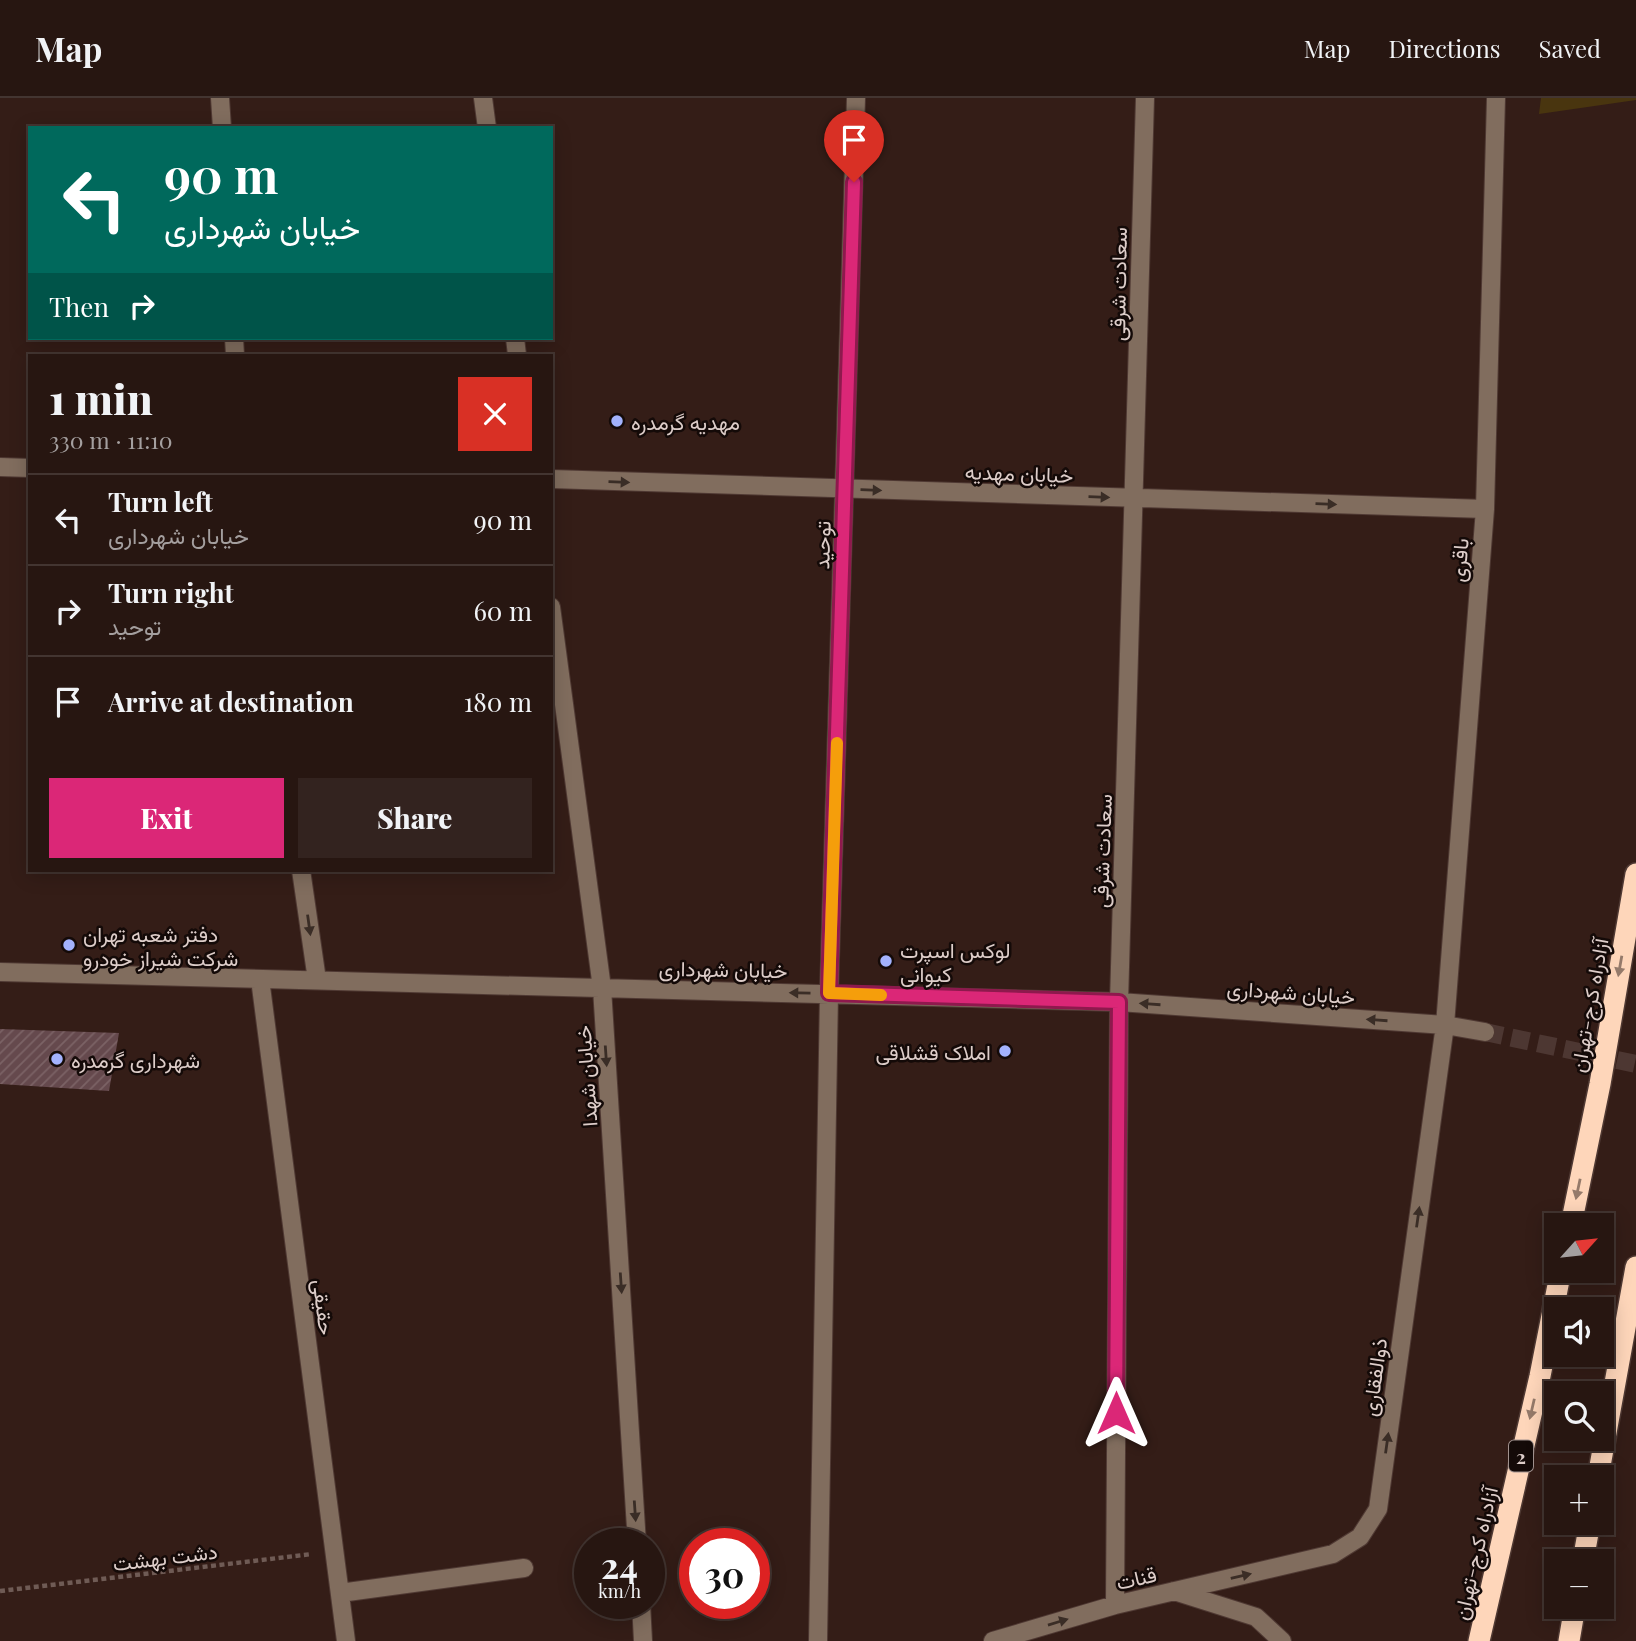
<!DOCTYPE html>
<meta charset="utf-8">
<style>
:root{--surface:#271611;--page:#33231f;--text:#f1f3f6;--muted:#a49f9f;--line:#433531;--accent:#db2777}
body{margin:0;font-family:"Playfair Display",Vazirmatn,serif;background:var(--page);color:var(--text);height:100vh;display:flex;flex-direction:column;font-size:26px;white-space:nowrap}
*{box-sizing:border-box;margin:0}
p{font-size:23px;color:var(--muted)}
.icon{flex:none;width:38px;height:38px;fill:none;stroke:currentColor;stroke-width:2;stroke-linecap:round;stroke-linejoin:round}
.map{position:relative;flex:1;overflow:hidden}
.details{position:absolute;left:28px;top:256px;width:525px;height:518px;display:flex;flex-direction:column;background:var(--surface);border-radius:0px;box-shadow:0 4px 18px #0003,0 0 0 2px var(--line)}
.details>*{flex:none}
.hud{position:absolute;left:28px;top:28px;width:525px;height:214px;border-radius:0px;box-shadow:0 4px 18px #0003,0 0 0 2px var(--line);background:#00695c;color:#fff;overflow:hidden}
.needle{width:46px;rotate:63deg}
.controls{position:absolute;left:1544px;top:1115px;display:grid;gap:14px}
.controls a{display:grid;place-items:center;width:70px;height:70px;border-radius:0px;background:var(--surface);box-shadow:0 4px 18px #0003,0 0 0 2px var(--line);font-size:35px}
.speed{position:absolute;left:574px;top:1430px;display:flex;gap:14px;font-size:35px;font-weight:700;text-align:center}
.speed>*{display:grid;place-content:center;width:91px;height:91px;border-radius:50%;background:var(--surface);box-shadow:0 4px 18px #0003,0 0 0 2px var(--line);line-height:1}
.speed small{font-size:18px;font-weight:400}
.speed .limit{border:10px solid #d22;background:#fff;color:#111}
.pin{position:absolute;display:grid;place-items:center;width:60px;height:60px;color:#fff;margin:-72px -30px;border-radius:50% 50% 50% 0;rotate:-45deg;box-shadow:0 0 7px #0007}
.pin .icon{rotate:45deg}
.me{position:absolute;width:77px;margin:-38px;rotate:0deg;stroke-linejoin:round;filter:drop-shadow(0 0 5px #0008)}
.turn{display:flex;align-items:center;gap:24px;height:147px;padding:0 21px;font-size:32px}
.turn .icon{width:91px;height:91px;stroke-width:2.5}
.turn b{display:block;font-size:49px;line-height:60px}
.then{display:flex;align-items:center;height:66px;padding:0 21px;background:#0003;gap:14px;font-size:26px}
.round{display:grid;place-items:center;flex:none;width:74px;height:74px;border-radius:0px;background:var(--page)}
.head{display:flex;align-items:center;justify-content:space-between;height:119px;padding:0 21px}
h1{font-size:42px;font-weight:800;line-height:52px}
.action{display:flex;gap:14px;margin-top:auto;padding:14px 21px}
.action a{flex:1;height:80px;border-radius:0px;background:var(--accent);color:#fff;font-size:28px;font-weight:800;line-height:80px;text-align:center}
.action a+a{background:var(--page);color:var(--text)}
ul{padding:0;list-style:none}
li{display:flex;align-items:center;gap:21px;height:91px;padding:0 21px;border-top:2px solid var(--line)}
li div{flex:1}
li b{display:block;font-size:26px}
li em{font-style:normal}
header{display:flex;align-items:center;gap:42px;box-sizing:border-box;height:98px;padding:0 35px;background:var(--surface);border-bottom:2px solid var(--line)}
header strong{font-size:33px}
nav{display:flex;gap:38px;margin-inline-start:auto;font-size:24px}
.map>svg:first-child{display:block}
.green{fill:#49350f}
.building{fill:url(#building-hatch)}
.lines{fill:none;stroke-linecap:round;stroke-linejoin:round}
.minor-tunnel{stroke:#4d3732;stroke-width:18;stroke-dasharray:18 9;stroke-linecap:butt}
.minor-casing{stroke:#4f3933;stroke-width:20}
.highway-casing{stroke:#4f3933;stroke-width:24}
.path{stroke:#6f5b55;stroke-width:4.5;stroke-dasharray:5 3.5;stroke-linecap:butt}
.minor{stroke:#816d5e;stroke-width:18}
.highway{stroke:#fed6ba;stroke-width:21}
.oneway{fill:#3a2d26}
.oneway2{fill:#957a6a}
.route-casing{stroke:#8e194d;stroke-width:18}
.route{stroke:#db2777;stroke-width:12}
.slow{stroke:#f59e0b;stroke-width:12}
.poi-dot{fill:#a3b2fd;stroke:#140a08;stroke-width:2.5}
.labels{text-anchor:middle;dominant-baseline:central;stroke-width:5;stroke-linejoin:round;paint-order:stroke}
.shield{fill:#140a08;stroke:#a1928f;stroke-width:2}
.shield-label{font-size:19px;font-weight:bold;fill:#ddcdc9}
.street-label{font-size:21px;fill:#ddcdc9;stroke:#140a08}
.poi-label{font-size:21px;fill:#ddcdc9;stroke:#140a08;text-anchor:start}
</style>
<header>
<strong>Map</strong>
<nav><a>Map</a><a>Directions</a><a>Saved</a></nav>
</header>
<div class="map">
<svg width="1636" height="1543" viewBox="0 0 1636 1543">
<defs>
<pattern id="building-hatch" width="6" height="6" patternUnits="userSpaceOnUse" patternTransform="scale(1.75)"><rect width="6" height="6" fill="#65494d"/><path d="M-1 1l2-2M0 6l6-6M5 7l2-2" fill="none" stroke="#7b6265"/></pattern>
</defs>
<rect width="100%" height="100%" fill="#341d17"/>
<!-- green -->
<path class="green" d="M 1541,0 L 1636,0 L 1636,2 L 1539,16 Z"/>
<!-- building -->
<path class="building" d="M 0,931 L 119,935 L 109,993 L 0,986 Z"/>
<g class="lines">
<!-- minor-tunnel -->
<path class="minor-tunnel" d="M 1485,934 L 1636,966"/>
<defs>
<path id="minor" d="M 220,0 L 222,30
M 483,0 L 487,30
M 234,240 L 235,257
M 515,240 L 517,257
M 0,369 L 30,370
M 551,381 L 1485,411
M 551,509 L 602,890 L 637,1446
M 301,772 L 317,882
M 0,874 L 1119,904 L 1445,927 L 1485,934
M 260,881 L 346,1543
M 1174,1493 L 1256,1519 L 1282,1543
M 340,1495 L 524,1470
M 641,1505 L 643,1543
M 1115,1507 L 1119,904 L 1145,0
M 818,1543 L 829,895 L 856,0
M 993,1543 L 1115,1507 L 1333,1456 L 1360,1439 L 1378,1411 L 1445,927 L 1485,411 L 1496,0"/>
<path id="highway" d="M 1571,1127 L 1600,986 L 1636,776
M 1598,1379 L 1636,1169
M 1583,1463 L 1590,1424
M 1479,1543 L 1540,1278 L 1561,1172
M 1569,1543 L 1575,1508"/>
</defs>
<!-- minor casing -->
<use href="#minor" class="minor-casing"/>
<!-- highway casing -->
<use href="#highway" class="highway-casing"/>
<!-- path -->
<path class="path" d="M 0,1493 L 312,1456"/>
<!-- minor -->
<use href="#minor" class="minor"/>
<!-- highway -->
<use href="#highway" class="highway"/>
</g>
<!-- one-way arrows -->
<defs><path id="oneway-solid" d="M-6-.8H1V-3.2L6.5 0L1 3.2V.8H-6Z" transform="scale(1.75)"/></defs>
<g class="oneway">
<use href="#oneway-solid" transform="translate(619 384) rotate(2)"/>
<use href="#oneway-solid" transform="translate(871 392) rotate(2)"/>
<use href="#oneway-solid" transform="translate(1099 399) rotate(2)"/>
<use href="#oneway-solid" transform="translate(1326 406) rotate(2)"/>
<use href="#oneway-solid" transform="translate(309 827) rotate(82)"/>
<use href="#oneway-solid" transform="translate(800 895) rotate(-179)"/>
<use href="#oneway-solid" transform="translate(1150 906) rotate(-176)"/>
<use href="#oneway-solid" transform="translate(1377 922) rotate(-176)"/>
<use href="#oneway-solid" transform="translate(606 958) rotate(86)"/>
<use href="#oneway-solid" transform="translate(1418 1119) rotate(-82)"/>
<use href="#oneway-solid" transform="translate(621 1185) rotate(86)"/>
<use href="#oneway-solid" transform="translate(1387 1345) rotate(-82)"/>
<use href="#oneway-solid" transform="translate(635 1413) rotate(86)"/>
<use href="#oneway-solid" transform="translate(1241 1478) rotate(-13)"/>
<use href="#oneway-solid" transform="translate(1058 1524) rotate(-17)"/>
</g>
<g class="oneway2">
<use href="#oneway-solid" transform="translate(1620 868) rotate(100)"/>
<use href="#oneway-solid" transform="translate(1578 1091) rotate(102)"/>
<use href="#oneway-solid" transform="translate(1532 1311) rotate(103)"/>
</g>
<g class="lines">
<defs>
<path id="route" d="M 854,84 L 829,895 L 1119,904 L 1116,1315"/>
</defs>
<!-- route casing -->
<use href="#route" class="route-casing"/>
<!-- route -->
<use href="#route" class="route"/>
<!-- slow -->
<path class="slow" d="M 837,645 L 829,895 L 881,897"/>
</g>
<!-- markers -->
<g class="poi-dot">
<circle cx="617" cy="323" r="7"/>
<circle cx="69" cy="847" r="7"/>
<circle cx="886" cy="863" r="7"/>
<circle cx="1005" cy="953" r="7"/>
<circle cx="57" cy="961" r="7"/>
</g>
<g class="labels">
<!-- shield labels -->
<rect class="shield" x="1509" y="1342.5" width="24" height="31" rx="5"/>
<g class="shield-label">
<text x="1521" y="1358">2</text>
</g>
<!-- street labels -->
<g class="street-label">
<text transform="translate(1117 186) rotate(-89)">سعادت شرقی</text>
<text transform="translate(1019 374) rotate(2)">خیابان مهدیه</text>
<text transform="translate(821 447) rotate(-88)">توحید</text>
<text transform="translate(1458 462) rotate(-85)">باقری</text>
<text transform="translate(1101 753) rotate(-88)">سعادت شرقی</text>
<text transform="translate(723 870) rotate(1)">خیابان شهرداری</text>
<text transform="translate(1291 893) rotate(4)">خیابان شهرداری</text>
<text transform="translate(1588 907) rotate(-80)">آزادراه کرج-تهران</text>
<text transform="translate(585 978) rotate(-94)">خیابان شهدا</text>
<text transform="translate(325 1209) rotate(83)">حقیقی</text>
<text transform="translate(1373 1279) rotate(-82)">ذوالفقاری</text>
<text transform="translate(1474 1455) rotate(-77)">آزادراه کرج-تهران</text>
<text transform="translate(165 1458) rotate(-7)">دشت بهشت</text>
<text transform="translate(1136 1479) rotate(-13)">قنات</text>
</g>
<!-- poi labels -->
<g class="poi-label">
<text x="631" y="323">مهدیه گرمدره</text>
<text x="83" y="835">دفتر شعبه تهران<tspan x="83" dy="24">شرکت شیراز خودرو</tspan></text>
<text x="900" y="851">لوکس اسپرت<tspan x="900" dy="24">کیوانی</tspan></text>
<text x="991" y="953" text-anchor="end">املاک قشلاقی</text>
<text x="71" y="961">شهرداری گرمدره</text>
</g>
</g>
</svg>
<div class="controls">
<a><svg class="needle" viewBox="-14 -14 28 28"><path d="M0-13l5 13h-10z" fill="#e53935"/><path d="M0 13l5-13h-10z" fill="#a49f9f"/></svg></a>
<a><svg class="icon" aria-label="sound" viewBox="0 0 24 24"><path d="M4 9h4l5-4v14l-5-4H4zM17 9q2 3 0 6"/></svg></a>
<a><svg class="icon" aria-label="search" viewBox="0 0 24 24"><circle cx="10" cy="10" r="6"/><path d="M15 15l6 6"/></svg></a>
<a>+</a>
<a>−</a>
</div>
<div class="speed"><div>24<small>km/h</small></div><div class="limit">30</div></div>
<div class="pin" style="left:854px;top:84px;background:#d93025"><svg class="icon" aria-label="arrive" viewBox="0 0 24 24"><path d="M6 21V4h12l-3 4 3 4H6"/></svg></div>
<svg class="me" style="left:1116px;top:1315px" viewBox="-20 -20 40 40"><path d="M0-17L14 15 0 8-14 15z" fill="#db2777" stroke="#fff" stroke-width="4"/></svg>
<div class="hud">
<div class="turn"><svg class="icon" aria-label="left" viewBox="0 0 24 24"><path d="M17 20v-9H6M10 6l-5 5 5 5"/></svg><div><b>90 m</b>خیابان شهرداری</div></div>
<div class="then">Then<svg class="icon" aria-label="right" viewBox="0 0 24 24"><path d="M7 20v-9h11M14 6l5 5-5 5"/></svg></div>
</div>
<section class="details">
<div class="head"><div><h1>1 min</h1><p>330 m · 11:10</p></div><a class="round" style="background:#d93025;color:#fff"><svg class="icon" aria-label="close" viewBox="0 0 24 24"><path d="M6 6l12 12M18 6L6 18"/></svg></a></div>
<ul>
<li><svg class="icon" aria-label="left" viewBox="0 0 24 24"><path d="M17 20v-9H6M10 6l-5 5 5 5"/></svg><div><b>Turn left</b><p>خیابان شهرداری</p></div><em>90 m</em></li>
<li><svg class="icon" aria-label="right" viewBox="0 0 24 24"><path d="M7 20v-9h11M14 6l5 5-5 5"/></svg><div><b>Turn right</b><p>توحید</p></div><em>60 m</em></li>
<li><svg class="icon" aria-label="arrive" viewBox="0 0 24 24"><path d="M6 21V4h12l-3 4 3 4H6"/></svg><div><b>Arrive at destination</b></div><em>180 m</em></li>
</ul>
<div class="action"><a>Exit</a><a>Share</a></div>
</section>
</div>
